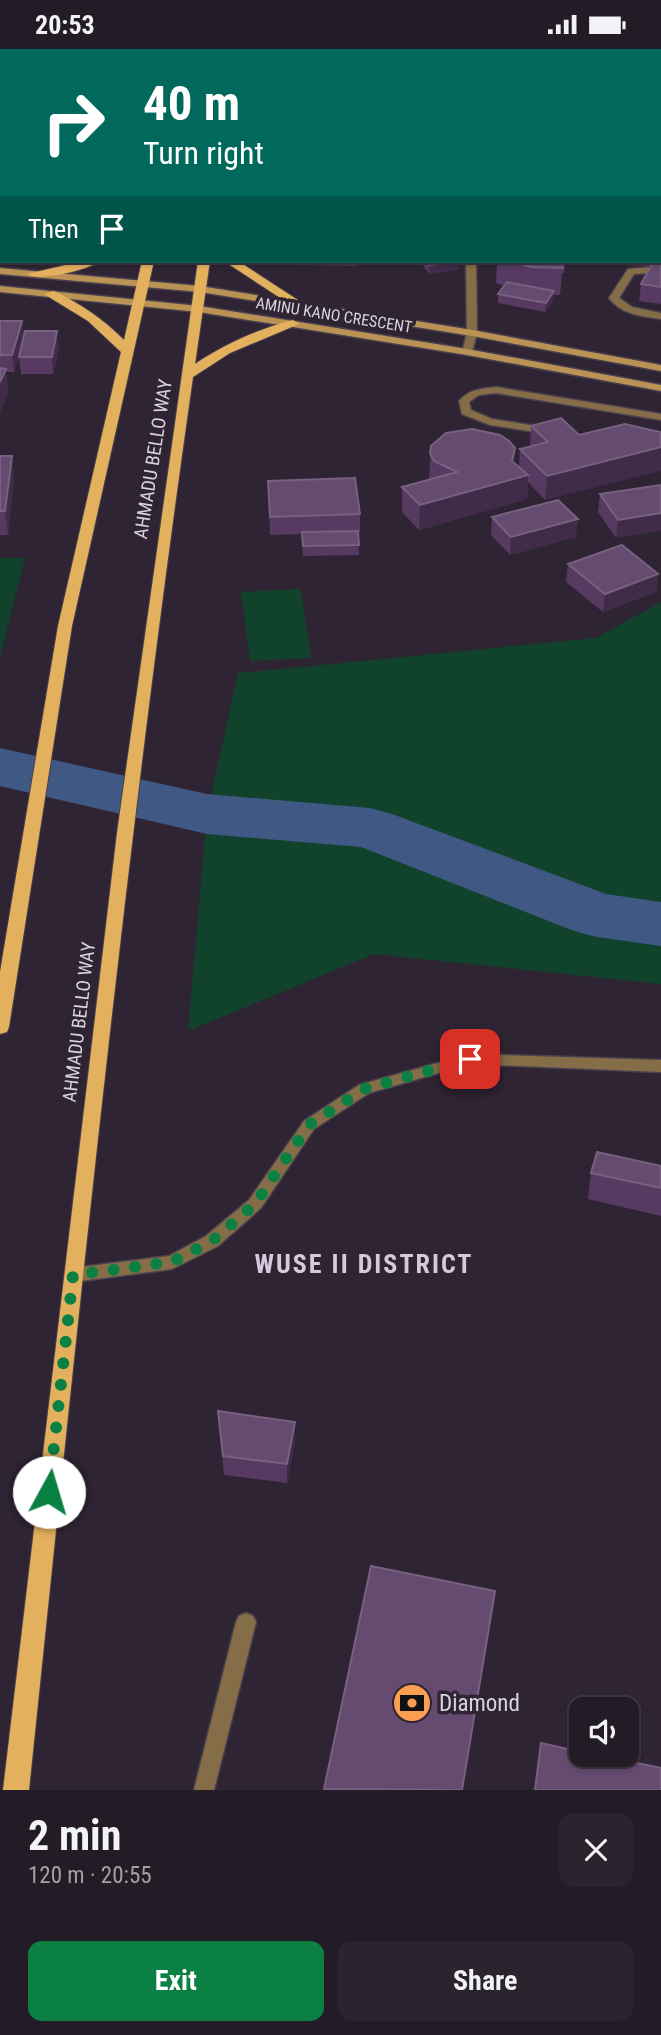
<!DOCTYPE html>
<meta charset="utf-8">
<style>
:root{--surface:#231b26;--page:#2b242e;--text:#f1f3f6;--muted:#a3a1a7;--line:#403943;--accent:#0b8043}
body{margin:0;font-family:"Roboto Condensed",sans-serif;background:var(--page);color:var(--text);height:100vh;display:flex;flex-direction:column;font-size:26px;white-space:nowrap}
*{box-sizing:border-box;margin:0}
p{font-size:23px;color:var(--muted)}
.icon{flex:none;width:38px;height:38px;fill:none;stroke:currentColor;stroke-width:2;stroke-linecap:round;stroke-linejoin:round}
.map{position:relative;height:1741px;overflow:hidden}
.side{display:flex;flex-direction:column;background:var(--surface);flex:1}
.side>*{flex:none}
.hud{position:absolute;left:0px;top:0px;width:662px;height:214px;box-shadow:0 2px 5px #0004,0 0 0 2px var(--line);background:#00695c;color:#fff;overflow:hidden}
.fabs{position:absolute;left:569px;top:1648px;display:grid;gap:14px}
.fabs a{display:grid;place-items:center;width:70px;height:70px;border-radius:14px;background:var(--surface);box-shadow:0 2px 5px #0004,0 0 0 2px var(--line);font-size:35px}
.pin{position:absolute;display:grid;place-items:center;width:60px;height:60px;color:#fff;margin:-30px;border-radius:14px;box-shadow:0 4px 10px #0006}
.me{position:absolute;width:77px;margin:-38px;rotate:6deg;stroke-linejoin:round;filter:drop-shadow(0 0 5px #0008)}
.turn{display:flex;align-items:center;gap:24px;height:147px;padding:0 28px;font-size:32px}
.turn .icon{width:91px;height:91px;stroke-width:2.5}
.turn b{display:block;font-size:49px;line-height:60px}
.then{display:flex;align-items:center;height:66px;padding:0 28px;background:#0003;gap:14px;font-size:26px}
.round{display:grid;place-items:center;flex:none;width:74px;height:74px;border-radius:14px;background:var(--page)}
.head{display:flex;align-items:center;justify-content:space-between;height:119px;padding:0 28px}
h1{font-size:42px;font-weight:700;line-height:52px}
.primary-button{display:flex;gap:14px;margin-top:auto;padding:14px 28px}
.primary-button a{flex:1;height:80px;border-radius:14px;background:var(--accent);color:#fff;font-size:28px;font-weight:700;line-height:80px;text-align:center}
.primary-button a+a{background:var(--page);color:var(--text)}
.status{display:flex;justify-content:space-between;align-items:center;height:49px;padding:0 35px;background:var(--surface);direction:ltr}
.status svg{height:19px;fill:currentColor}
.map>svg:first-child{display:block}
.green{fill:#10422c}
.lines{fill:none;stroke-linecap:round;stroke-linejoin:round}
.river{fill:#405884;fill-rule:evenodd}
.lane-casing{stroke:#4a404e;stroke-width:3}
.street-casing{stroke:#4a404e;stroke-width:3}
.secondary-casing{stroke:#4a404e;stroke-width:3}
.primary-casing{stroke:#4a404e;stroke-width:2}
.lane{fill:#856d47;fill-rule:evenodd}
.street{fill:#856d47;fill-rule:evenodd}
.secondary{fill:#ba9354;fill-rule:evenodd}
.primary{fill:#e3b05d;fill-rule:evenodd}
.wall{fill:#563a61}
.shaded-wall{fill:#402b49}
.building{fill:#644b6f;stroke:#776080;stroke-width:2}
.route{stroke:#0b8043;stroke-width:12;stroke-dasharray:0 21.6}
.labels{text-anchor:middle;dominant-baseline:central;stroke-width:7;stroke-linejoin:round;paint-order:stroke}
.far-street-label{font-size:16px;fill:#dad3dd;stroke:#2f2433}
.street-label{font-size:19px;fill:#dad3dd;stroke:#2f2433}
.near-poi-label{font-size:23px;fill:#dad3dd;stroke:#2f2433;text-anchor:start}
.district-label{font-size:26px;font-weight:bold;letter-spacing:2px;fill:#d6c9dc;stroke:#2f2433}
</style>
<div class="status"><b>20:53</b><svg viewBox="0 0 49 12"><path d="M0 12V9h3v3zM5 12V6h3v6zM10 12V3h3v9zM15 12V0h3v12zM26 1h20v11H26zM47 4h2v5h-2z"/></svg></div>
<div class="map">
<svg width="661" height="1741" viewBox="0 0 661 1741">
<rect width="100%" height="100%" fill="#2f2433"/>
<!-- green -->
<path class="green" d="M 0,509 L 25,509 L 0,608 Z
M 301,540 L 311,609 L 250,612 L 241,543 Z
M 661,553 L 661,935 L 374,905 L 188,982 L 207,765 L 238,624 L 596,589 Z"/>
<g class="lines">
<!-- river -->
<path class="river" d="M 0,699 L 207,745 L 370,759 L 392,765 L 606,845 L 661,853 L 661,897 L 597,888 L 574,882 L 361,798 L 207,785 L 0,737 Z"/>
<defs>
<path id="lane" d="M 661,217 L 661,223 L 634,225 L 619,249 L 632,258 L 661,264 L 661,270 C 642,267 622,266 609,249 L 628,220 Z
M 496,338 L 661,365 L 661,371 L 496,344 L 479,346 L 469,353 L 471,361 L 492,370 L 549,379 L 554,382 L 549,385 L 490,376 L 462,365 L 459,352 C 470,340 480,340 496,338 Z
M 470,1005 L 661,1011 L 661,1023 L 470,1015 L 369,1044 L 314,1080 L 261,1159 L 218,1197 L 172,1220 L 73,1233 L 67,1231 L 65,1226 L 67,1221 L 73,1219 L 169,1207 L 206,1187 L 249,1151 L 304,1072 L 359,1036 Z
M 246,1564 L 253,1567 L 256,1573 L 214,1741 L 194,1741 L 236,1573 L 239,1567 Z"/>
<path id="street" d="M 23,0 L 31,0 L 22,2 Z
M 453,0 L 461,0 L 461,2 L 453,2 Z
M 656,0 L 661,0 L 661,6 L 660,2 Z
M 0,65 L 2,65 L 0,71 Z
M 466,212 L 476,212 L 477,284 L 472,303 L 467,306 L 462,303 L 467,284 Z"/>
<path id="secondary" d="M 0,219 L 200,237 L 472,281 L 661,316 L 661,322 L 472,287 L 200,243 L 0,225 Z
M 0,237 L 199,257 L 467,300 L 661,336 L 661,342 L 467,306 L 199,263 L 0,243 Z"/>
<path id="primary" d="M 184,0 L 194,0 L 183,2 Z
M 232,0 L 242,0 L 242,2 L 232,2 Z
M 83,212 L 100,212 C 88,221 38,233 27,225 Z
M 142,212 L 154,212 L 72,577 L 9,978 L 7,983 L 0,985 L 0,923 L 58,577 L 121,303 L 88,272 L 44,245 L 54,242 C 81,255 103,270 124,291 Z
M 198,212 L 210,212 L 195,315 C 225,295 258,280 293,271 L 299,275 L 230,304 L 193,328 C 126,797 78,1269 29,1741 L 3,1741 L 117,784 Z
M 224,212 L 238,212 L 307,257 L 297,260 Z"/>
</defs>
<!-- lane casing -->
<use href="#lane" class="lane-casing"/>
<!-- street casing -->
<use href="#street" class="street-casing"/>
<!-- secondary casing -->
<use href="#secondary" class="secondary-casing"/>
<!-- primary casing -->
<use href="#primary" class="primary-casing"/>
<!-- lane -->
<use href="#lane" class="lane"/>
<!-- street -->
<use href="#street" class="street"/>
<!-- secondary -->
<use href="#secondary" class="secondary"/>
<!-- primary -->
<use href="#primary" class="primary"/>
</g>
<!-- wall -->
<path class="wall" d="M 518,0 L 570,0 L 570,2 L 517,2 Z
M 586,0 L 649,0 L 649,2 L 586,2 Z
M 660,29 L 661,31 L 661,139 L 660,147 Z
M 0,89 L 2,89 L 2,123 L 0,123 Z
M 0,127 L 2,127 L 2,169 L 0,169 Z
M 660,171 L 661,171 L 661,255 L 639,252 L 641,235 L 651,217 L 565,214 L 564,224 L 562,224 L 560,246 L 553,246 L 553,251 L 545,263 L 498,254 L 498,245 L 504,237 L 496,234 L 497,212 L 660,212 Z
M 296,212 L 358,212 L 358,217 L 296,216 Z
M 420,212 L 458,212 L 458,221 L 429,225 Z
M 0,272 L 22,272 L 24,287 L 59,299 L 53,325 L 21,325 L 19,308 L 21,300 L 14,323 L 6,323 L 8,343 L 0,363 Z
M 561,369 L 545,451 L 528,433 L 527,450 L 419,481 L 402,463 L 402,438 L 430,430 L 429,429 L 431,397 L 515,399 L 514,413 L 519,418 L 520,400 L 530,398 L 531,377 Z
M 0,407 L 14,431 L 8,486 L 0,486 Z
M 268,432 L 360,465 L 360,483 L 358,483 L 359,506 L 303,507 L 302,485 L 270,486 Z
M 661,436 L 616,489 L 598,463 L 600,445 Z
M 492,468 L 576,488 L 510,506 L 491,486 Z
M 568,515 L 658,525 L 656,543 L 603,563 L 566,533 Z
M 661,1117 L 661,1167 L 588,1150 L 591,1124 Z
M 218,1362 L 295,1392 L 287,1434 L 224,1426 Z"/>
<!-- shaded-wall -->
<path class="shaded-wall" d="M 459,213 L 458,221 L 429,225 L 429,216 Z
M 554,242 L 553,251 L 545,263 L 546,254 Z
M 22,272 L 24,289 L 14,323 L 12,306 Z
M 57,282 L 59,299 L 53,325 L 52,308 Z
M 6,320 L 8,343 L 0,363 L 0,333 Z
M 661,398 L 661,422 L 545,451 L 547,427 Z
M 515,399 L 513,423 L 528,426 L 527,450 L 419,481 L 420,456 L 512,412 Z
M 12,407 L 14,431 L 8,486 L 5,462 Z
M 661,464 L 661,482 L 616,489 L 618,471 Z
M 578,470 L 576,488 L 510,506 L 511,488 Z
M 658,525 L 656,543 L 603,563 L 605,545 Z
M 295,1373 L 295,1392 L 287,1434 L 287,1415 Z
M 495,1542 L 492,1566 L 463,1741 L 462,1741 Z"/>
<!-- building -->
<path class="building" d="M 48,0 L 114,0 L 114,2 L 47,2 Z
M 304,0 L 379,0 L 378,2 L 304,2 Z
M 415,0 L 443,0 L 443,2 L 415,2 Z
M 596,0 L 649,0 L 649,2 L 597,2 Z
M 660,71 L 661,71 L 661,100 L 660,100 Z
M 0,89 L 2,89 L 2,107 L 0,107 Z
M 0,127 L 2,127 L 2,153 L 0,153 Z
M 660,171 L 661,171 L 661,191 L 660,191 Z
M 660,210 L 661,210 L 661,238 L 641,235 L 654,212 L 660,212 Z
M 426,212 L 458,212 L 459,213 L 429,216 Z
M 512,212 L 562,212 L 563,219 L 531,218 Z
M 507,233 L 554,242 L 546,254 L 498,245 Z
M 0,272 L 22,272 L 12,306 L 0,306 Z
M 25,282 L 57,282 L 52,308 L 19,308 Z
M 0,319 L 6,320 L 0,333 Z
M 561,369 L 579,386 L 625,375 L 660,383 L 661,398 L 547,427 L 520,400 L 548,393 L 531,377 Z
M 472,380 L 500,386 L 509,392 L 515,399 L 512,412 L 528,426 L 420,456 L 402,438 L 457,423 L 434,412 L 430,404 L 431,397 L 446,384 Z
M 0,407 L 12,407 L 5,462 L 0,462 Z
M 355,429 L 360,465 L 270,468 L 268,432 Z
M 661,436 L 661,464 L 618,471 L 600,445 Z
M 558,451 L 578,470 L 511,488 L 492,468 Z
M 358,482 L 359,496 L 303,497 L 302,483 Z
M 622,496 L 658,525 L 605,545 L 568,515 Z
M 597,1103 L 661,1117 L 661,1139 L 591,1124 Z
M 218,1362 L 295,1373 L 287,1415 L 223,1407 Z
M 371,1517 L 495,1542 L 462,1741 L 324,1740 Z
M 541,1694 L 581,1703 L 581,1706 L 599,1706 L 661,1719 L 661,1741 L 535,1741 Z"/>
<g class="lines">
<!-- route -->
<path class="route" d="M 49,1443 L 73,1226 L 172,1213 L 212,1192 L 255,1155 L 309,1076 L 364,1040 L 470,1010"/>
</g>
<!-- icons -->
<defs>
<symbol id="bank-disc" viewBox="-11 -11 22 22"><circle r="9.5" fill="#fc9e52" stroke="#2f2433"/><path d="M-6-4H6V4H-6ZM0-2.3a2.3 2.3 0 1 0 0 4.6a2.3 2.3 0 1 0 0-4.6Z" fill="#111"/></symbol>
</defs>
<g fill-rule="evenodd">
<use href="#bank-disc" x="390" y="1632" width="44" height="44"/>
</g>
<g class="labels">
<!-- far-street labels -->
<g class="far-street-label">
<text transform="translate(334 266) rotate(9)">AMINU KANO CRESCENT</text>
</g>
<!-- street labels -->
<g class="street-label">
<text transform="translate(153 410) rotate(-81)">AHMADU BELLO WAY</text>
<text transform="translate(79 973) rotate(-83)">AHMADU BELLO WAY</text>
</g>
<!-- near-poi labels -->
<g class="near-poi-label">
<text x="439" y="1654">Diamond</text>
</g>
<!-- district labels -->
<g class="district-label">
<text x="364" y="1215">WUSE II DISTRICT</text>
</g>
</g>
</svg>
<div class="fabs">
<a><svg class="icon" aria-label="sound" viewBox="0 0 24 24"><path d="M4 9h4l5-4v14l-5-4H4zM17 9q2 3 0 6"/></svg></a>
</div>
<div class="pin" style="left:470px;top:1010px;background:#d93025"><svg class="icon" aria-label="arrive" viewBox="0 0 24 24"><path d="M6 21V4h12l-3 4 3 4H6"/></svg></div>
<svg class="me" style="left:49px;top:1443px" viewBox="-20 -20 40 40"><circle r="19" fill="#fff"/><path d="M0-13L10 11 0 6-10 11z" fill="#0b8043"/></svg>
<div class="hud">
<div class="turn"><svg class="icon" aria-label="right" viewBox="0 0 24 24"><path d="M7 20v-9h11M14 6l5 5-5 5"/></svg><div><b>40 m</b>Turn right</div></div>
<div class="then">Then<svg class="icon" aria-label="arrive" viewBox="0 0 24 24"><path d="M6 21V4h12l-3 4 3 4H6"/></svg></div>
</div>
</div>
<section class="side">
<div class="head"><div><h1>2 min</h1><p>120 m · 20:55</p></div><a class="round"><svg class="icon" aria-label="close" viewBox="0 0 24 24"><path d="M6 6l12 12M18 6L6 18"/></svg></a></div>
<div class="primary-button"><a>Exit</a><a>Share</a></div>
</section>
